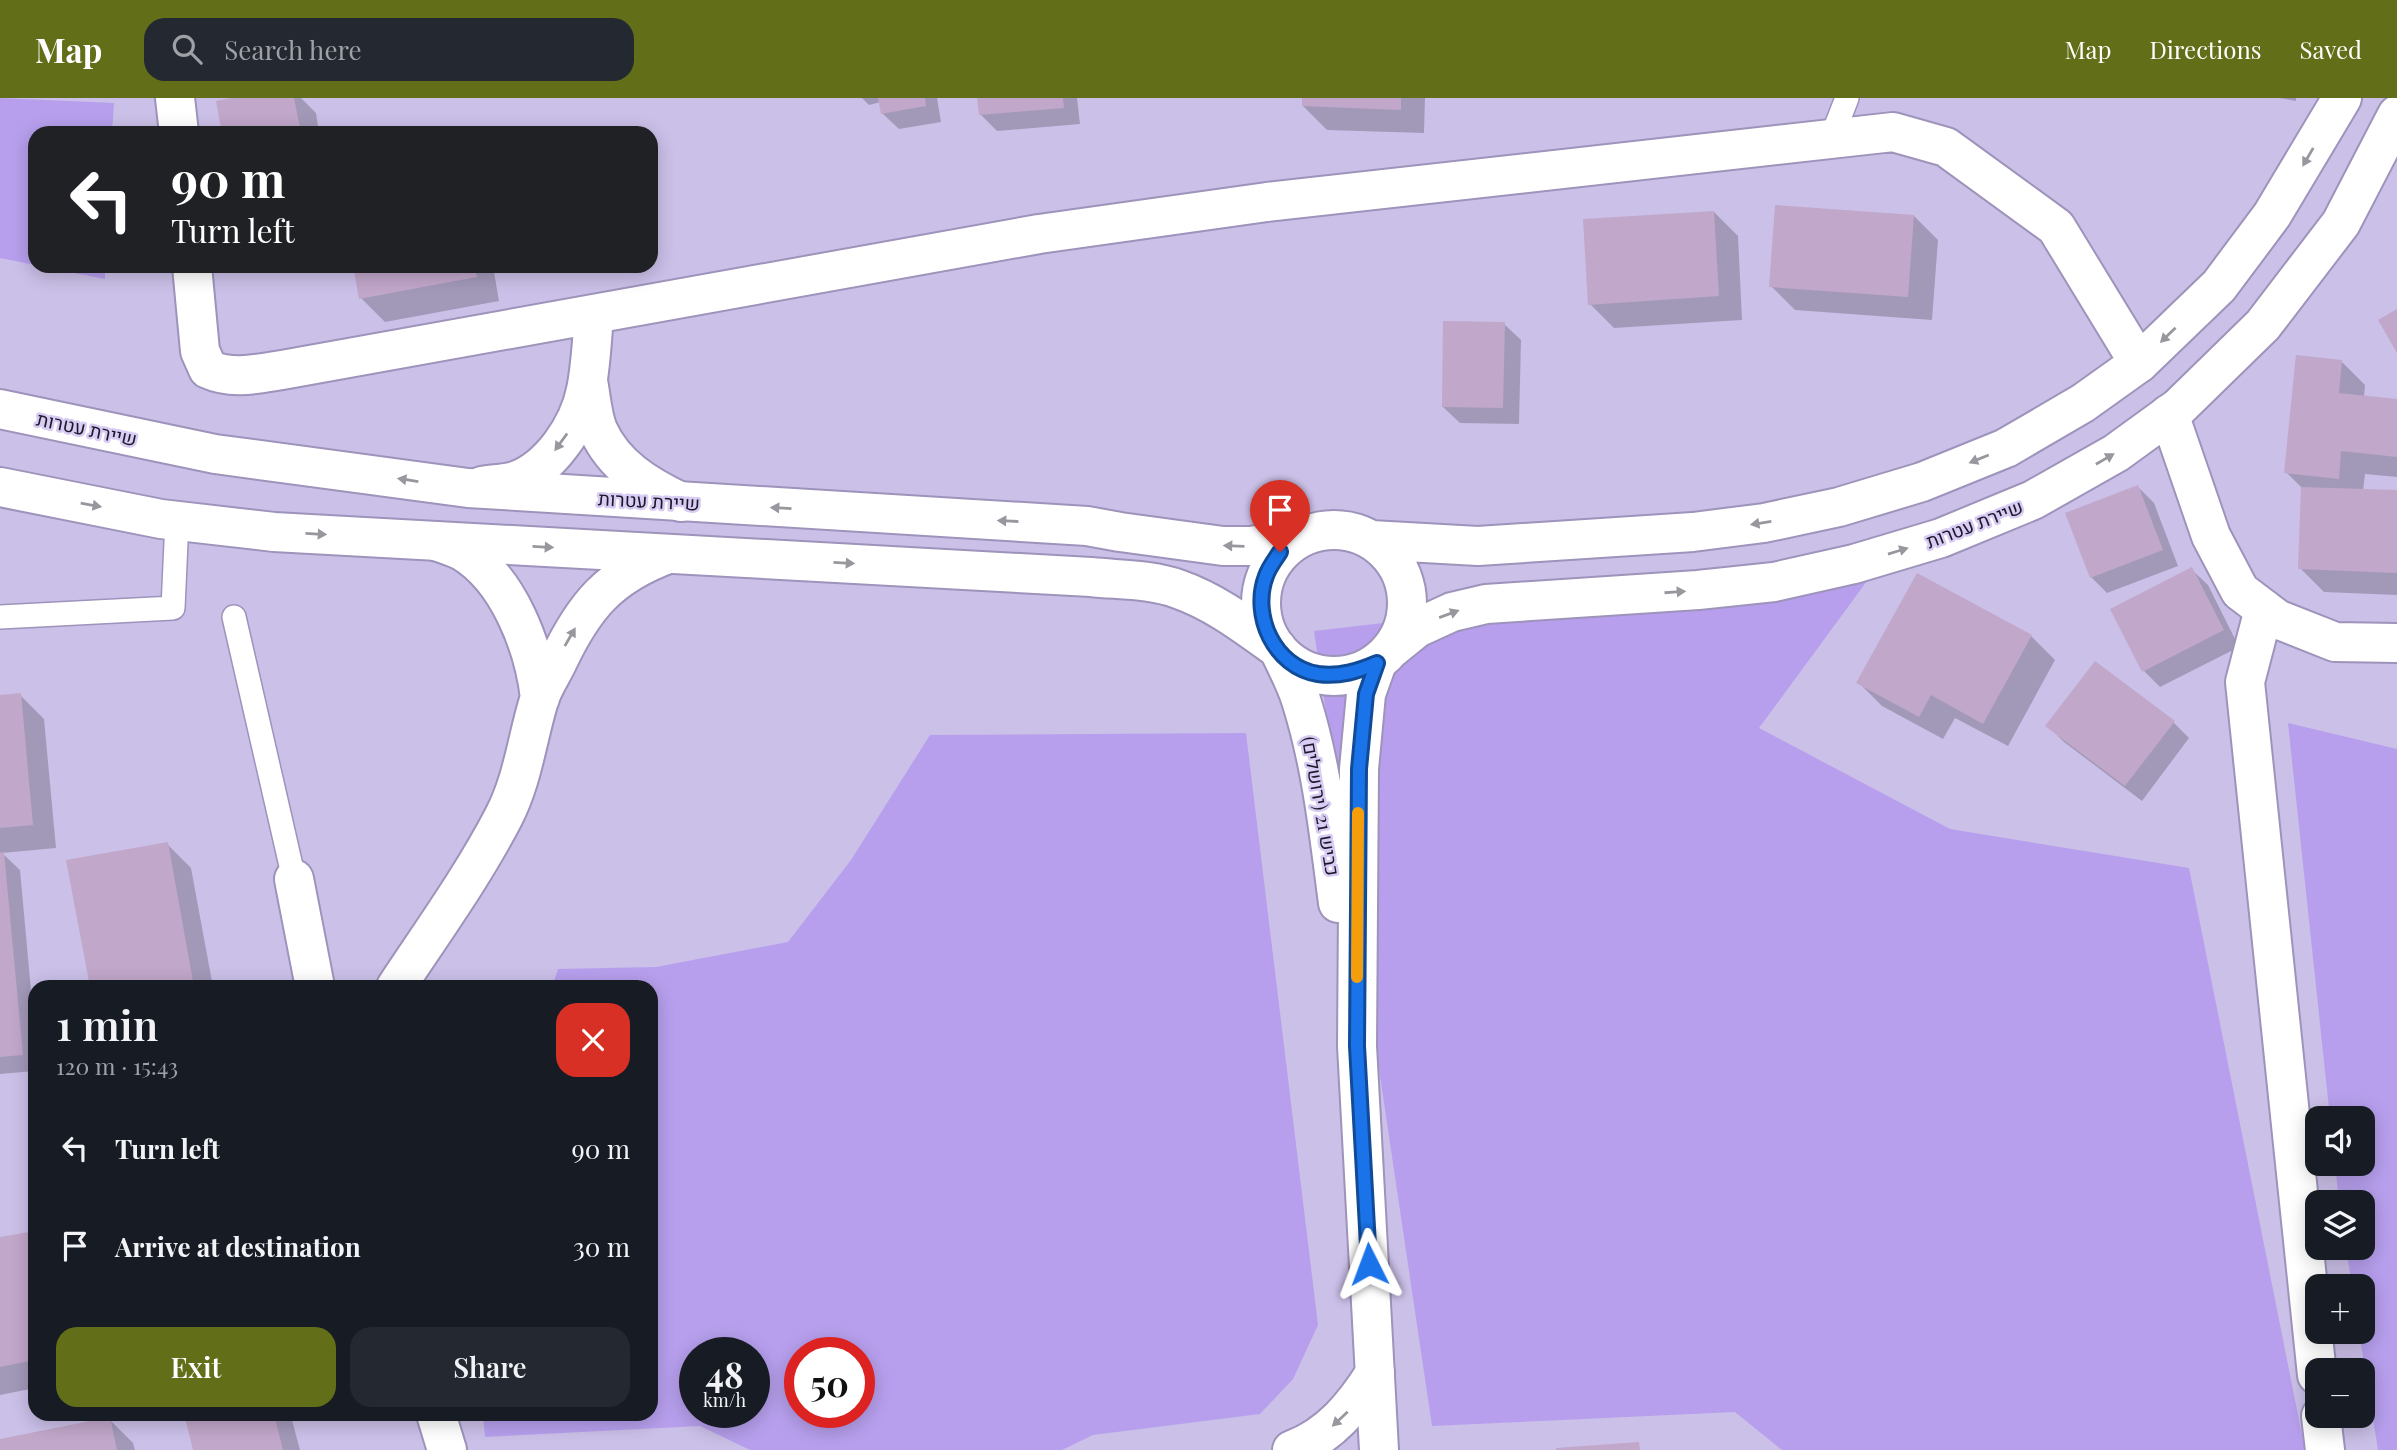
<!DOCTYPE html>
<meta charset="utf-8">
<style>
:root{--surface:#171b24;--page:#242831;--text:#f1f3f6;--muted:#9ea1a6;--accent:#626e18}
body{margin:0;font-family:"Playfair Display",Heebo,serif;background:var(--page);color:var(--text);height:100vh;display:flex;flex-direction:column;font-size:26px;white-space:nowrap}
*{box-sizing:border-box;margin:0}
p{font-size:23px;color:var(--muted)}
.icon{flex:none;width:38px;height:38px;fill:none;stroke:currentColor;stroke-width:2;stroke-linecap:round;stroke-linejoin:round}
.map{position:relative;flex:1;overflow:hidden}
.details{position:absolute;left:28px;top:882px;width:630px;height:441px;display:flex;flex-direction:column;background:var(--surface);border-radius:21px;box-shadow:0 4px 18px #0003}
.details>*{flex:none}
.top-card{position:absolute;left:28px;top:28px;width:630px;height:147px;border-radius:21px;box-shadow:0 4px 18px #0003;background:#202124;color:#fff;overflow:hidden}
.buttons{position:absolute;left:2305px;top:1008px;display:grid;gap:14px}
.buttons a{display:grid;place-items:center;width:70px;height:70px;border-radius:14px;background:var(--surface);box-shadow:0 4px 18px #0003;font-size:35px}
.speed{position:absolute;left:679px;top:1239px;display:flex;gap:14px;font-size:35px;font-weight:700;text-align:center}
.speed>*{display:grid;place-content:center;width:91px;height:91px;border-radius:50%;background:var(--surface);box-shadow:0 4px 18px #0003;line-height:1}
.speed small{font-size:18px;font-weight:400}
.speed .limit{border:10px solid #d22;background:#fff;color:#111}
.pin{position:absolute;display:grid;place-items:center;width:60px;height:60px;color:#fff;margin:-72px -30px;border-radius:50% 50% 50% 0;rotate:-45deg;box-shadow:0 0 7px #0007}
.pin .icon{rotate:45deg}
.me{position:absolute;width:77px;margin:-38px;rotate:357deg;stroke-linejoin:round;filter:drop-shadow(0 0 5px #0008)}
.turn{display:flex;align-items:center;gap:24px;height:147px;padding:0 28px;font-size:32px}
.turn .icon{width:91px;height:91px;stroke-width:2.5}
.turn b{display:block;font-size:49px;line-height:60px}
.round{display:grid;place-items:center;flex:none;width:74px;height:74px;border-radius:21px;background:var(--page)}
.overview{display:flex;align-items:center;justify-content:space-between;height:119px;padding:0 28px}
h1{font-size:42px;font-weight:600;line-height:52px}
.button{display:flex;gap:14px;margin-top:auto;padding:14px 28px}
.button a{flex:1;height:80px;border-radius:21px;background:var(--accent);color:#fff;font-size:28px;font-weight:600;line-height:80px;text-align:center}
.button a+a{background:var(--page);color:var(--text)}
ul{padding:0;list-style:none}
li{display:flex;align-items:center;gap:21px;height:98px;padding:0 28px}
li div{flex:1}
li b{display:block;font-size:26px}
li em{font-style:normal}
header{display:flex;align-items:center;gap:42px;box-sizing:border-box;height:98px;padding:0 35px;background:var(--accent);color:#fff}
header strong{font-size:33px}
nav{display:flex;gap:38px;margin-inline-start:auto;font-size:24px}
.search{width:490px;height:63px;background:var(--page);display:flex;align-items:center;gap:18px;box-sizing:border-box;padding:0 24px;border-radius:21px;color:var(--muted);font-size:26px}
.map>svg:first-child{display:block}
.green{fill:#b79fed;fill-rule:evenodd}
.shadow{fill:#0003}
.building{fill:#c1a7ca}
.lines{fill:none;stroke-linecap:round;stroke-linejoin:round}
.lane-casing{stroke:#9e93ba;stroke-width:26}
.street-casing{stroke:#9e93ba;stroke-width:42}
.secondary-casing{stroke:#9e93ba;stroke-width:42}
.lane{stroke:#fff;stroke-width:23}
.street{stroke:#fff;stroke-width:38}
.secondary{stroke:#fff;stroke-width:38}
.oneway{fill:#99979e}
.route-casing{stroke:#114b97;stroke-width:18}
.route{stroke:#1a73e8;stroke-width:12}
.slow{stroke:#f59e0b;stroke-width:12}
.labels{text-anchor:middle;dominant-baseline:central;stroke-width:5;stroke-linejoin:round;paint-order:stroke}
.street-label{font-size:19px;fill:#1c1827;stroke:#d8ccf5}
</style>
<header>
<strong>Map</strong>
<div class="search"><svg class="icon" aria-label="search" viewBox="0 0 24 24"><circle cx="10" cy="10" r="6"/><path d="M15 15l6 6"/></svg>Search here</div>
<nav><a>Map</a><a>Directions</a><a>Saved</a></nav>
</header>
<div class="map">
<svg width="2397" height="1352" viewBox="0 0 2397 1352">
<rect width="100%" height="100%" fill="#cbc0e8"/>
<!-- green -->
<path class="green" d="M 0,0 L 114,5 L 112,35 L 35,35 L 35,167 L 0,160 Z
M 39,168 L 105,168 L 105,181 Z
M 1878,468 L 1759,630 L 1950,731 L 2189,770 L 2305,1352 L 1782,1352 L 1735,1314 L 1432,1328 L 1314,533 Z
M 2288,625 L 2397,651 L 2397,1352 L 2378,1352 L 2359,1234 L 2362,1234 L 2362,1188 L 2352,1188 L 2346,1150 L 2362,1150 L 2362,1104 L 2339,1104 L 2335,1066 L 2362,1066 L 2362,1020 L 2330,1020 Z
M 1246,635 L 1318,1227 L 1293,1281 L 1260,1316 L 1093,1337 L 1062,1352 L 750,1352 L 700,1328 L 485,1339 L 483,1316 L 651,1316 L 651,889 L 552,889 L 558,871 L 656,869 L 788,844 L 851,762 L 930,637 ZM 695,1255 L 754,1255 L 754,1314 L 695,1314 ZM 800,1255 L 859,1255 L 859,1314 L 800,1314 Z"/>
<!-- shadow -->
<path class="shadow" d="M 241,0 L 301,0 L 316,15 L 319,35 L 223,35 Z
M 862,0 L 937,0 L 941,24 L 899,31 L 882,15 L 881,4 L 869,7 Z
M 979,0 L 1077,0 L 1080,26 L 997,33 L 980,16 Z
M 1304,0 L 1425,0 L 1424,35 L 1327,32 L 1303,8 Z
M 2279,0 L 2296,0 L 2296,3 Z
M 1714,114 L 1738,138 L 1742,222 L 1614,230 L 1590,206 Z
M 1914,118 L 1938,142 L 1932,222 L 1795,212 L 1771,188 Z
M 355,168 L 493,168 L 499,203 L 385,224 L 361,200 Z
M 1504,226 L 1521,242 L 1519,326 L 1460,325 L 1443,309 Z
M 2341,263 L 2365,287 L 2364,299 L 2397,302 L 2397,379 L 2365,376 L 2363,393 L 2397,394 L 2397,497 L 2324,494 L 2300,470 L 2302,390 L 2286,374 Z
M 2138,389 L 2154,405 L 2178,468 L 2107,495 L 2091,479 Z
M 2191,471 L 2208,487 L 2239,549 L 2160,589 L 2144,573 L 2112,512 Z
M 2031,538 L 2055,562 L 2008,648 L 1955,620 L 1943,641 L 1882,608 L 1859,585 Z
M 20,597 L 44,621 L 56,750 L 2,755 L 20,772 L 35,936 L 35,973 L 0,976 L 0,599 Z
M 2173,624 L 2189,640 L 2142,703 L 2064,644 L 2048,628 Z
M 167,746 L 191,770 L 213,889 L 91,889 Z
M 35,1134 L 35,1290 L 0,1297 L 0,1141 Z
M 185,1316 L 286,1316 L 292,1322 L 300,1352 L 195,1352 Z
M 109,1321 L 133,1345 L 135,1352 L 0,1352 L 0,1343 Z"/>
<!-- building -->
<path class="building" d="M 231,0 L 294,0 L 301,35 L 222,35 L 216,3 Z
M 878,0 L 925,0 L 926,8 L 881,16 Z
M 977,0 L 1063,0 L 1064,10 L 979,17 Z
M 1302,0 L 1401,0 L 1401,12 L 1302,8 Z
M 1775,107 L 1914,117 L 1908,199 L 1769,189 Z
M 1714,113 L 1719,198 L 1588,207 L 1583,121 Z
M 353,168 L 474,168 L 477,179 L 359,201 Z
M 2397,211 L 2397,255 L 2378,222 Z
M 1443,223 L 1505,224 L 1503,310 L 1442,309 Z
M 2296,257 L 2342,262 L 2339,295 L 2397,301 L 2397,359 L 2341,353 L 2339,381 L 2284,375 Z
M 2138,387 L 2163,452 L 2090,480 L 2065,415 Z
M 2301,389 L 2397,392 L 2397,475 L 2298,471 Z
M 2192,469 L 2224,532 L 2142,574 L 2110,511 Z
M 1917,475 L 2032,537 L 1983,626 L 1931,597 L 1919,619 L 1856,585 Z
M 2095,563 L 2175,623 L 2125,688 L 2045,628 Z
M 21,595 L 33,727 L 0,730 L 0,597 Z
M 168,744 L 194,889 L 90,889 L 66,762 Z
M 4,754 L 23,957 L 0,959 L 0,755 Z
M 35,1133 L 35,1262 L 0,1269 L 0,1139 Z
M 184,1316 L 274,1316 L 283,1352 L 193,1352 Z
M 110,1319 L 117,1352 L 0,1352 L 0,1341 Z
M 1639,1344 L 1640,1352 L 1556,1352 L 1556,1350 Z"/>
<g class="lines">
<defs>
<path id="lane" d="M 1831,41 L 1847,0
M 0,519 L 173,510 L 177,422
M 234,519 L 294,781"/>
<path id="street" d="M 175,0 L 179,35
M 192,168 L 200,253 L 208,271 C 232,282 257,276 282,272 L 1039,136 L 1267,104 L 1893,34 L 1946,49 L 2056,129 L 2139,265
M 588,283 C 591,298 592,317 598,332 C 614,368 647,388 681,404
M 2169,316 L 2211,438 L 2240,493 L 2277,521 L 2335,544 L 2397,545
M 482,388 C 493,386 505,386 515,383 C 550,371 579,328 586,292 C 591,268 592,241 594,216
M 436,443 C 444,446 454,449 462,453 C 509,481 534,549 540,600
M 2264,511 L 2245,584 L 2317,1277
M 294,781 L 315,889
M 396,889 C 433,833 473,778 504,718 C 523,681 527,641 539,602 C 543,588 552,576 558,563 C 584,508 609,478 668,456
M 436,1316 L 447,1352
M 2321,1318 L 2325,1352
M 1292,1352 C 1330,1338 1354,1308 1375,1275"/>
<path id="secondary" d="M 0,311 L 215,356 L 468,390 L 1087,428 L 1120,434 L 1223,448 L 1251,448 L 1302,439
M 0,389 L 161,421 L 274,434 L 1091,479 C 1119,482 1151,481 1178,491 C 1215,504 1245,527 1277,550
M1261 505a73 73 0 1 1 146 0a73 73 0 1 1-146 0Z
M 1371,442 L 1478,448 L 1693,434 L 1764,425 L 1839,409 L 1922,384 L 2006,350 L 2083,305 L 2139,265 L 2219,188 L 2272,117 L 2342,0
M 1391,551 L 1417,530 L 1452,514 L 1486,506 L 1698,492 L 1774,484 L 1854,466 L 1941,440 L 2033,402 L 2116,355 L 2178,310 L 2263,227 L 2341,125 L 2397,17
M 1281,556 C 1288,571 1296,586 1301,602 C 1322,668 1329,737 1338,805
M 1377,565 L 1366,596 L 1359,671 L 1357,948 L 1379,1352"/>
</defs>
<!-- lane casing -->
<use href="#lane" class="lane-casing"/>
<!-- street casing -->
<use href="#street" class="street-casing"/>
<!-- secondary casing -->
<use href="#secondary" class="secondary-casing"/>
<!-- lane -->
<use href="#lane" class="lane"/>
<!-- street -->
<use href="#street" class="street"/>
<!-- secondary -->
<use href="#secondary" class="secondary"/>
</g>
<!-- one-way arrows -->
<defs><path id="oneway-solid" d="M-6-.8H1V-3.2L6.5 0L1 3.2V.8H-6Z" transform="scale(1.75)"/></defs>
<g class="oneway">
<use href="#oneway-solid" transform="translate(2308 59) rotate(120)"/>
<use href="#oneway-solid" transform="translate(2168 237) rotate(136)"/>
<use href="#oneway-solid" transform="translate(561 344) rotate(126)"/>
<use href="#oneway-solid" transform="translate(1979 361) rotate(158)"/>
<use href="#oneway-solid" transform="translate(2105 361) rotate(-30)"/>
<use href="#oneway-solid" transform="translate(408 382) rotate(-171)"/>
<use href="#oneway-solid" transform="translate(91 407) rotate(10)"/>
<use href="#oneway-solid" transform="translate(781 410) rotate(-177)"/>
<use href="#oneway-solid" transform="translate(1008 423) rotate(-177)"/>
<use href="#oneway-solid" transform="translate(1761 425) rotate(171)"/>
<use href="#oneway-solid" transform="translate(316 436) rotate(3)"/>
<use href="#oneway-solid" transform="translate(1234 448) rotate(-178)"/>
<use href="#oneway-solid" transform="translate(543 449) rotate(3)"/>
<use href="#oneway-solid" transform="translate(1898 453) rotate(-17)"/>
<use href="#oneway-solid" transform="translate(844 465) rotate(3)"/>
<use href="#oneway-solid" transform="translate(1675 494) rotate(-4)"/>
<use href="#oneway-solid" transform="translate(1449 516) rotate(-20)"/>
<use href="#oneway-solid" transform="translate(570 539) rotate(-60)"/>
<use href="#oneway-solid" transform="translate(1340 1321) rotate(137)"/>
</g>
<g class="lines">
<defs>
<path id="route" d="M 1280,454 C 1275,462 1269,469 1266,478 C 1251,517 1274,569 1318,576 C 1340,579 1358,573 1377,565 L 1366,596 L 1359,671 L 1357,948 L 1369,1166"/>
</defs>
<!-- route casing -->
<use href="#route" class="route-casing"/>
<!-- route -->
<use href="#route" class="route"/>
<!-- slow -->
<path class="slow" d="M 1357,879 L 1358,715"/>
</g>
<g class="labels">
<!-- street labels -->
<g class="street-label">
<text transform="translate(87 330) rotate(12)">שיירת עטרות</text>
<text transform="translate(649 402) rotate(3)">שיירת עטרות</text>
<text transform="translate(1974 425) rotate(-21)">שיירת עטרות</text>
<text transform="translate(1322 708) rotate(80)">כביש 21 (ירושלים)</text>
</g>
</g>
</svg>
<div class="buttons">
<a><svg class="icon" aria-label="sound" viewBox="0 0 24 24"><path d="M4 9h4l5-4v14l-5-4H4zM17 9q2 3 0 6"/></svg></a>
<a><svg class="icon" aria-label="layers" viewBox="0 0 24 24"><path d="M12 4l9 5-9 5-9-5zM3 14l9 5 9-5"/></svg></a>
<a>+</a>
<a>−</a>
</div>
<div class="speed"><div>48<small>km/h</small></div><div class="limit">50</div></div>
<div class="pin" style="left:1280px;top:454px;background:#d93025"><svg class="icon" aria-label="arrive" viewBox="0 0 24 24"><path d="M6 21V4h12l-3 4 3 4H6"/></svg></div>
<svg class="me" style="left:1369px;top:1166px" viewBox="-20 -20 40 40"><path d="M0-17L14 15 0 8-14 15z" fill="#1a73e8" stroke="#fff" stroke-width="4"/></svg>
<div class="top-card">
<div class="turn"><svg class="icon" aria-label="left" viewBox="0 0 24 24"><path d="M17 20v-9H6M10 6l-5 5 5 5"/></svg><div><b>90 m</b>Turn left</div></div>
</div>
<section class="details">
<div class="overview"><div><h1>1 min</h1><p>120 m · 15:43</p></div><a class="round" style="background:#d93025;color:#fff"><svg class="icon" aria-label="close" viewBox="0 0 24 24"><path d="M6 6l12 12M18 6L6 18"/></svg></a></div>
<ul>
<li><svg class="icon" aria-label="left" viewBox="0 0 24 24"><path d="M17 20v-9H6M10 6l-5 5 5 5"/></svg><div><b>Turn left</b></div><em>90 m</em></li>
<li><svg class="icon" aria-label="arrive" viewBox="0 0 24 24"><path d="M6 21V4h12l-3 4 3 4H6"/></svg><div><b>Arrive at destination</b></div><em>30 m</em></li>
</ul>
<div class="button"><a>Exit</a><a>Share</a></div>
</section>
</div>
